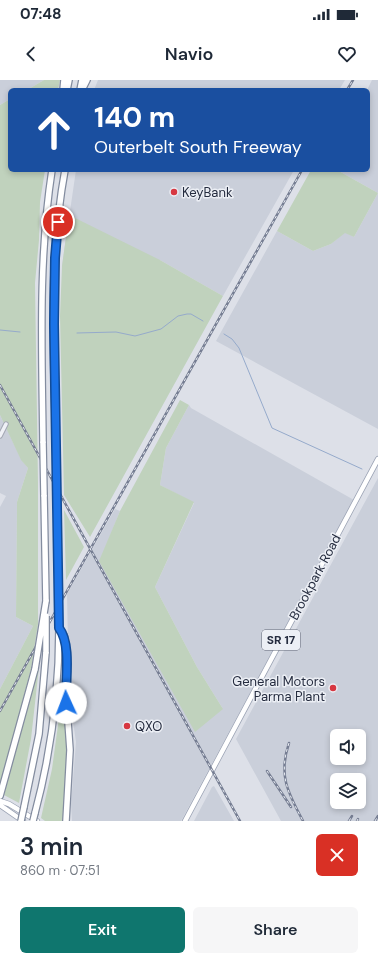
<!DOCTYPE html>
<meta charset="utf-8">
<style>
:root{--surface:#fff;--page:#f6f6f7;--text:#1f2937;--muted:#747a83;--accent:#0f766e}
body{margin:0;font-family:"DM Sans",sans-serif;background:var(--page);color:var(--text);height:100vh;display:flex;flex-direction:column;font-size:15px;white-space:nowrap}
*{box-sizing:border-box;margin:0}
p{font-size:13px;color:var(--muted)}
.icon{flex:none;width:22px;height:22px;fill:none;stroke:currentColor;stroke-width:2;stroke-linecap:round;stroke-linejoin:round}
.map{position:relative;height:741px;overflow:hidden}
.details{display:flex;flex-direction:column;background:var(--surface);flex:1}
.details>*{flex:none}
.top-card{position:absolute;left:8px;top:8px;width:362px;height:84px;border-radius:6px;box-shadow:0 2px 6px #0003;background:#1a4fa0;color:#fff;overflow:hidden}
.controls{position:absolute;left:330px;top:649px;display:grid;gap:8px}
.controls a{display:grid;place-items:center;width:36px;height:36px;border-radius:6px;background:var(--surface);box-shadow:0 2px 6px #0003;font-size:20px}
.pin{position:absolute;display:grid;place-items:center;width:34px;height:34px;color:#fff;margin:-17px;border:2px solid #fff;border-radius:50%;box-shadow:0 1px 4px #0007}
.me{position:absolute;width:44px;margin:-22px;rotate:358deg;stroke-linejoin:round;filter:drop-shadow(0 0 3px #0008)}
.turn{display:flex;align-items:center;gap:14px;height:84px;padding:0 20px;font-size:18px}
.turn .icon{width:52px;height:52px;stroke-width:2.5}
.turn b{display:block;font-size:28px;line-height:34px}
.round{display:grid;place-items:center;flex:none;width:42px;height:42px;border-radius:6px;background:var(--page)}
.overview{display:flex;align-items:center;justify-content:space-between;height:68px;padding:0 20px}
h1{font-size:24px;font-weight:600;line-height:30px}
.cta{display:flex;gap:8px;margin-top:auto;padding:8px 20px}
.cta a{flex:1;height:46px;border-radius:6px;background:var(--accent);color:#fff;font-size:16px;font-weight:600;line-height:46px;text-align:center}
.cta a+a{background:var(--page);color:var(--text)}
.status{display:flex;justify-content:space-between;align-items:center;height:28px;padding:0 20px;background:var(--surface);direction:ltr}
.status svg{height:11px;fill:currentColor}
header{display:flex;justify-content:space-between;align-items:center;height:52px;padding:0 20px;background:var(--surface);font-size:18px;font-weight:600}
.map>svg:first-child{display:block}
.built{fill:#cacfda;fill-rule:evenodd}
.green{fill:#c0d2bd}
.lines{fill:none;stroke-linecap:round;stroke-linejoin:round}
.stream{stroke:#95aacb;stroke-width:1}
.minor-casing{stroke:#a2a6b2;stroke-width:5.5}
.major-casing{stroke:#9ba3b4;stroke-width:6}
.highway-casing{stroke:#838c9f;stroke-width:8}
.minor{stroke:#eff1f6;stroke-width:3.5}
.major{stroke:#fff;stroke-width:4.5}
.highway{stroke:#fff;stroke-width:5.5}
.rail-casing{stroke:#757d92;stroke-width:2.5}
.rail{stroke:#eceff5;stroke-width:1;stroke-dasharray:3;stroke-linecap:butt}
.highway-bridge-casing{stroke:#838c9f;stroke-width:8;stroke-linecap:butt}
.highway-bridge{stroke:#fff;stroke-width:5.5}
.route-casing{stroke:#114b97;stroke-width:10}
.route{stroke:#1a73e8;stroke-width:7}
.poi-dot{fill:#d73741;stroke:#eceff5;stroke-width:1.5}
.labels{text-anchor:middle;dominant-baseline:central;stroke-width:3;stroke-linejoin:round;paint-order:stroke}
.shield{fill:#eceff5;stroke:#616676;stroke-width:1}
.shield-label{font-size:12px;font-weight:bold;fill:#252c3f}
.poi-label{font-size:13px;fill:#252c3f;stroke:#eceff5;text-anchor:start}
.street-label{font-size:13px;fill:#252c3f;stroke:#eceff5}
</style>
<div class="status"><b>07:48</b><svg viewBox="0 0 49 12"><path d="M0 12V9h3v3zM5 12V6h3v6zM10 12V3h3v9zM15 12V0h3v12zM26 1h20v11H26zM47 4h2v5h-2z"/></svg></div>
<header><svg class="icon" aria-label="back" viewBox="0 0 24 24"><path d="M15 5l-7 7 7 7"/></svg>Navio<svg class="icon" aria-label="heart" viewBox="0 0 24 24"><path d="M12 20l-8-8c-3-5 5-10 8-4 3-6 11-1 8 4z"/></svg></header>
<div class="map">
<svg width="378" height="741" viewBox="0 0 378 741">
<rect width="100%" height="100%" fill="#dde0e8"/>
<!-- built -->
<path class="built" d="M 0,0 L 44,0 L 27,10 L 10,10 L 10,19 L 0,25 Z
M 98,0 L 345,0 L 339,10 L 94,10 Z
M 372,0 L 378,0 L 378,349 L 216,261 L 277,151 L 313,171 L 331,164 L 345,152 L 354,157 L 378,113 L 337,90 L 368,90 L 368,10 L 367,10 Z
M 76,90 L 294,90 L 223,216 L 160,180 L 62,186 Z
M 189,325 L 191,328 L 354,420 L 181,741 L 72,741 L 71,724 L 76,662 L 69,614 L 67,514 L 115,429 L 120,431 L 100,481 L 223,629 L 197,587 L 155,507 L 194,423 L 160,405 L 166,368 Z
M 0,335 L 21,379 L 28,388 L 17,422 L 16,537 L 33,546 L 0,609 L 0,427 L 6,416 L 0,413 Z
M 378,398 L 378,741 L 281,741 L 236,659 ZM 337,656 L 359,656 L 359,678 L 337,678 ZM 337,700 L 359,700 L 359,722 L 337,722 Z
M 214,706 L 234,741 L 194,741 L 212,707 Z"/>
<!-- green -->
<path class="green" d="M 44,0 L 60,0 L 58,10 L 27,10 Z
M 10,19 L 10,90 L 45,90 L 40,122 L 39,160 L 35,203 L 38,403 L 38,544 L 31,589 L 0,706 L 0,609 L 33,546 L 16,537 L 17,422 L 28,388 L 21,380 L 0,335 L 0,25 Z
M 311,90 L 337,90 L 378,113 L 354,157 L 345,153 L 331,164 L 313,171 L 277,151 Z
M 69,135 L 160,180 L 223,216 L 90,457 L 64,415 L 60,236 L 62,186 Z
M 180,320 L 189,325 L 166,368 L 160,405 L 194,422 L 155,507 L 197,587 L 223,629 L 195,652 L 99,481 L 120,431 Z
M 64,430 L 84,467 L 66,500 Z
M 39,587 L 31,659 L 19,723 L 4,715 L 36,590 Z
M 62,616 L 64,616 L 68,670 L 64,741 L 45,741 L 41,738 L 52,689 Z"/>
<g class="lines">
<!-- stream -->
<path class="stream" d="M 0,250 L 20,252
M 77,253 L 116,252 L 135,256 L 161,249 L 178,236 L 187,234 L 191,234 L 203,241
M 224,254 L 232,259 L 239,268 L 272,348 L 362,389"/>
<defs>
<path id="minor" d="M 0,356 L 6,344"/>
<path id="major" d="M 0,721 L 9,724 L 37,741
M 0,725 L 23,741
M 185,741 L 378,379"/>
<path id="highway" d="M 63,10 L 64,0
M 67,10 L 69,0
M 80,10 L 82,0
M 82,10 L 87,0
M 43,363 C 42,272 38,181 52,90
M 57,387 C 54,289 47,188 65,90
M 44,415 L 46,521
M 57,438 L 58,497
M 59,548 L 64,555 L 66,566 L 66,614 L 70,670 L 66,741
M 0,716 L 35,589
M 24,727 L 39,654 L 46,572
M 35,733 C 51,673 59,611 59,548"/>
</defs>
<!-- minor casing -->
<use href="#minor" class="minor-casing"/>
<!-- major casing -->
<use href="#major" class="major-casing"/>
<!-- highway casing -->
<use href="#highway" class="highway-casing"/>
<!-- minor -->
<use href="#minor" class="minor"/>
<!-- major -->
<use href="#major" class="major"/>
<!-- highway -->
<use href="#highway" class="highway"/>
<defs>
<path id="rail" d="M 347,10 L 353,0
M 0,305 L 240,741
M 0,631 L 302,90
M 289,663 C 278,695 288,713 303,741
M 267,691 L 291,727
M 349,741 L 352,736
M 357,741 L 358,739
M 375,741 L 378,736"/>
</defs>
<!-- rail casing -->
<use href="#rail" class="rail-casing"/>
<!-- rail -->
<use href="#rail" class="rail"/>
<defs>
<path id="highway-bridge" d="M 43,363 L 44,415
M 57,387 L 57,438
M 58,497 L 59,548
M 46,572 L 46,536
M 35,589 L 46,521
M 21,741 L 24,727
M 33,741 L 35,733"/>
</defs>
<!-- highway-bridge casing -->
<use href="#highway-bridge" class="highway-bridge-casing"/>
<!-- highway-bridge -->
<use href="#highway-bridge" class="highway-bridge"/>
</g>
<g class="lines">
<defs>
<path id="route" d="M 58,142 L 55,178 L 54,244 L 59,548 C 72,565 65,602 66,623"/>
</defs>
<!-- route casing -->
<use href="#route" class="route-casing"/>
<!-- route -->
<use href="#route" class="route"/>
</g>
<!-- markers -->
<g class="poi-dot">
<circle cx="174" cy="112" r="4"/>
<circle cx="333" cy="608" r="4"/>
<circle cx="127" cy="646" r="4"/>
</g>
<g class="labels">
<!-- shield labels -->
<rect class="shield" x="262" y="550" width="38" height="20" rx="3"/>
<g class="shield-label">
<text x="281" y="560">SR 17</text>
</g>
<!-- poi labels -->
<g class="poi-label">
<text x="182" y="112">KeyBank</text>
<text x="325" y="601" text-anchor="end">General Motors<tspan x="325" dy="15">Parma Plant</tspan></text>
<text x="135" y="646">QXO</text>
</g>
<!-- street labels -->
<g class="street-label">
<text transform="translate(315 497) rotate(-62)">Brookpark Road</text>
</g>
</g>
</svg>
<div class="controls">
<a><svg class="icon" aria-label="sound" viewBox="0 0 24 24"><path d="M4 9h4l5-4v14l-5-4H4zM17 9q2 3 0 6"/></svg></a>
<a><svg class="icon" aria-label="layers" viewBox="0 0 24 24"><path d="M12 4l9 5-9 5-9-5zM3 14l9 5 9-5"/></svg></a>
</div>
<div class="pin" style="left:58px;top:142px;background:#d93025"><svg class="icon" aria-label="arrive" viewBox="0 0 24 24"><path d="M6 21V4h12l-3 4 3 4H6"/></svg></div>
<svg class="me" style="left:66px;top:623px" viewBox="-20 -20 40 40"><circle r="19" fill="#fff"/><path d="M0-13L10 11 0 6-10 11z" fill="#1a73e8"/></svg>
<div class="top-card">
<div class="turn"><svg class="icon" aria-label="ahead" viewBox="0 0 24 24"><path d="M12 20V5M6 11l6-6 6 6"/></svg><div><b>140 m</b>Outerbelt South Freeway</div></div>
</div>
</div>
<section class="details">
<div class="overview"><div><h1>3 min</h1><p>860 m · 07:51</p></div><a class="round" style="background:#d93025;color:#fff"><svg class="icon" aria-label="close" viewBox="0 0 24 24"><path d="M6 6l12 12M18 6L6 18"/></svg></a></div>
<div class="cta"><a>Exit</a><a>Share</a></div>
</section>
